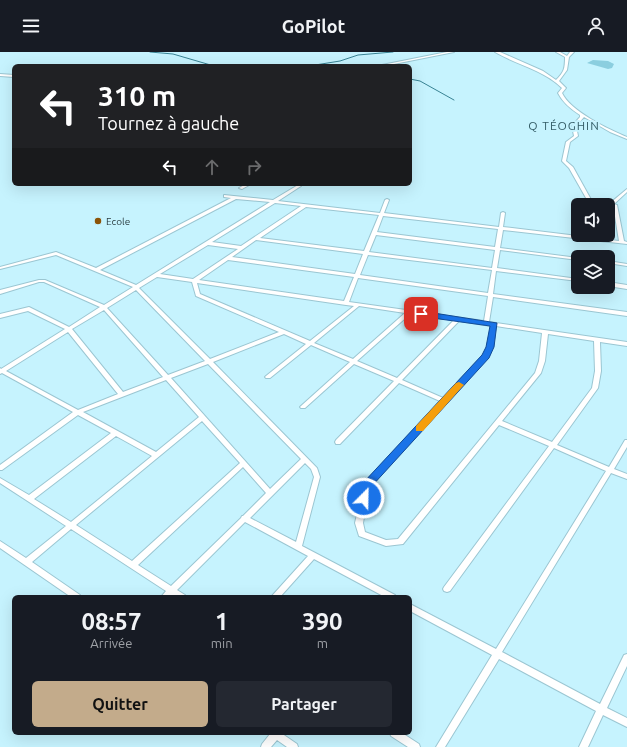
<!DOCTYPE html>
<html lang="fr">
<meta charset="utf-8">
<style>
:root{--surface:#171b24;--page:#242831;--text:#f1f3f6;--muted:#9ea1a6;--accent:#c3ab8b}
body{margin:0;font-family:Ubuntu,sans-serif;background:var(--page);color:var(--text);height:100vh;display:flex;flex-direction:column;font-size:15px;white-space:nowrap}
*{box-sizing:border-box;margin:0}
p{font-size:13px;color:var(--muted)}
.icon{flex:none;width:22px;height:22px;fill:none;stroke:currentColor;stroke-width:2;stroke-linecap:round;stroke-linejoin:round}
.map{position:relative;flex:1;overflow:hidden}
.panel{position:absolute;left:12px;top:543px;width:400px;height:140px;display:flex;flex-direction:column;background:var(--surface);border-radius:6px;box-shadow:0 4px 16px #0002}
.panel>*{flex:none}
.top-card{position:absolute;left:12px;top:12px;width:400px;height:122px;border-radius:6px;box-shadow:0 4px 16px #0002;background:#202124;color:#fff;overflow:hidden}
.buttons{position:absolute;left:571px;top:146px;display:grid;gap:8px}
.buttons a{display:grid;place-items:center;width:44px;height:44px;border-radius:6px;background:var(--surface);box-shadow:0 4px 16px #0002;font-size:20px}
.pin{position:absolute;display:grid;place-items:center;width:34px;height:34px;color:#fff;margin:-17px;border-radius:8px;box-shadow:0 2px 6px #0006}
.me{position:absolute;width:44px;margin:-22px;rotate:23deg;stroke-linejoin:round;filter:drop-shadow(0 0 3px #0008)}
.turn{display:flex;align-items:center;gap:14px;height:84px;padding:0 20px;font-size:18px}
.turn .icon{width:52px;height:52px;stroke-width:2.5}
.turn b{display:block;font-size:28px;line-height:34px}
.lanes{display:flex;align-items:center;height:38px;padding:0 20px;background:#0003;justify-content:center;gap:20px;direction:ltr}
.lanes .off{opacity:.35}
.eta{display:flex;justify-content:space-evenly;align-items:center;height:68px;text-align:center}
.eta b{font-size:24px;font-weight:600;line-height:28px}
.primary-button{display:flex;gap:8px;margin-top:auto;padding:8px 20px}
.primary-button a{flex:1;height:46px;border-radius:6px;background:var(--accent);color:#111;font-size:16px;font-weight:600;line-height:46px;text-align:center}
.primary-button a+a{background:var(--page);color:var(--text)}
header{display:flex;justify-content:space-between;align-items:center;height:52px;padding:0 20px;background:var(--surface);font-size:18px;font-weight:600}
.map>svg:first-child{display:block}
.green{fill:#8bcedf}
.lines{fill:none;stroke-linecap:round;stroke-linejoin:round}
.stream{stroke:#388394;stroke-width:1}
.minor-casing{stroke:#9bc6d2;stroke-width:2}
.minor{fill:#fff;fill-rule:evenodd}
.route{fill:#1a73e8;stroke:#114b97}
.slow{fill:#f59e0b}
.poi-dot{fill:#8b5308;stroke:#c6f3fe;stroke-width:1.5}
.labels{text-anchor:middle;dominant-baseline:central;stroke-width:4;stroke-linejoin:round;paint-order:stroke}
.far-poi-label{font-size:10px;fill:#2a3c40;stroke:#c6f3fe;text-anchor:start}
.far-quarter-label{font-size:12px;letter-spacing:1px;fill:#345c66;stroke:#c6f3fe}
</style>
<header><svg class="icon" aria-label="menu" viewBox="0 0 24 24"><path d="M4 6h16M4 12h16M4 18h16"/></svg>GoPilot<svg class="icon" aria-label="person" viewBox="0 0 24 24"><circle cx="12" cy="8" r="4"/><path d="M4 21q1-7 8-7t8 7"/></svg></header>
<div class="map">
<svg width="627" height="695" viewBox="0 0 627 695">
<rect width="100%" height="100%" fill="#c6f3fe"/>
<!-- green -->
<path class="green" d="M 593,8 L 608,9 L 614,12 L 612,16 L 608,17 L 587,11 Z"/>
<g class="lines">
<!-- stream -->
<path class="stream" d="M 150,0 L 173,2 L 214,14
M 309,14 L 340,9 L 358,3 L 393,0
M 410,27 L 420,29 L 454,48"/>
<defs>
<path id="minor" d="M 447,0 L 454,0 L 384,14 L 377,14 Z
M 495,0 L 500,0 L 543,19 L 556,28 C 564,20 565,17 565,5 L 556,0 L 560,0 L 567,4 L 570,0 L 574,0 L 569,5 L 567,18 L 559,29 L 566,36 L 562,41 C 570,59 608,77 627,85 L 627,87 L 610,80 L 584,65 L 576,74 L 578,84 L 570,90 L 566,109 L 573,115 L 594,153 L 590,153 L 569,116 L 562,109 L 566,90 L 574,84 L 572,74 L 580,65 L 580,63 C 571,57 563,51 558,41 L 562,36 C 544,18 517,13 495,0 Z
M 0,22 L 14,23 L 14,25 L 0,24 Z
M 246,132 L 251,132 L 242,137 L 239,136 Z
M 298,133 L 301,134 L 278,149 L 380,161 L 385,148 L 387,147 L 389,148 L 384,161 L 499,175 L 501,161 L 503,160 L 505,161 L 503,175 L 619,189 L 613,152 L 611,153 L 609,152 L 627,137 L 627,140 L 614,152 L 617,153 L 624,189 L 627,190 L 627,192 L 503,178 L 500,196 L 578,206 L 578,208 L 500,198 L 497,216 L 578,227 L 578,229 L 496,219 L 493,242 L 627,260 L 627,264 L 493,245 L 489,270 L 627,290 L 627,294 L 600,290 L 601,319 L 598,336 L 557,393 L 609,415 L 625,388 L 627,388 L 627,395 L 614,417 L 627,422 L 627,427 L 611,421 L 502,600 L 600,652 L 624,603 L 627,602 L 627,614 L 607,656 L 627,666 L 627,675 L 603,663 L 588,695 L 579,695 L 596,659 L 499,607 L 445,695 L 436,695 L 492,603 L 410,559 L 410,552 L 496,597 L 606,419 L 554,396 L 450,539 L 447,540 L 444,539 L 443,537 L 444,535 L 549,394 L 499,373 L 403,492 L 386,494 L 359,484 L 355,471 L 364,432 L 440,349 L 399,331 L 340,392 L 336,392 L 335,390 L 336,388 L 394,329 L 354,312 L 305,356 L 301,356 L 300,355 L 301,354 L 350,310 L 311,293 L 270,326 L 266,326 L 265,325 L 266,324 L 306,292 L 284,282 L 213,310 L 317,416 L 320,425 L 302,494 L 395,543 L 396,545 L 385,545 L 314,507 L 280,545 L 271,545 L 308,504 L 245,470 L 177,538 L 185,543 L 186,545 L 176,545 L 172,543 L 170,545 L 161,545 L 166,539 L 71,477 L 32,510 L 80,543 L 81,545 L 71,545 L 0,496 L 0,489 L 26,506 L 66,474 L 0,431 L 0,426 L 29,443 L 111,381 L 78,363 L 2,418 L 0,418 L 0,413 L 73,360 L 2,321 L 0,322 L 0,316 L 1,317 L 65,277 L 28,259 L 0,266 L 0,262 L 29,255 L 69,275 L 100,255 L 44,230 L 39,230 L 0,242 L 0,238 L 39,228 L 45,228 L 104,253 L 133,235 L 56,203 L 0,217 L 0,215 L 56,200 L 96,216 L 231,146 L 224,145 L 224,143 L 273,148 ZM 236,147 L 270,150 L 136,233 L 100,218 ZM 275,151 L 301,154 L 241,194 L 212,190 ZM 306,155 L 379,163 L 364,199 L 260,186 ZM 383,164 L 498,177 L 495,195 L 377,180 ZM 376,183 L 495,198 L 492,216 L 369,200 ZM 256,188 L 363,202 L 355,222 L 232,205 ZM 208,193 L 238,197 L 193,227 L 160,222 ZM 368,203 L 492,218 L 488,241 L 360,223 ZM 228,208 L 354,225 L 344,249 L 199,228 ZM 157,225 L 192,230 L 196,244 L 279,280 L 210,307 L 139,236 ZM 358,226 L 488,244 L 484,269 L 349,250 ZM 197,231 L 346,253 L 354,254 L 310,289 L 200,242 ZM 136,238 L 205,309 L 168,323 L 107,256 ZM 359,254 L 405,261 L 353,307 L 314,291 ZM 104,258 L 163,325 L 123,340 L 72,277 ZM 410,262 L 454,268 L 397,326 L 357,309 ZM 459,269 L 491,274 L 487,295 L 483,303 L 443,346 L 402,328 ZM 496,274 L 542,281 L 539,309 L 535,321 L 398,487 L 386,488 L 365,480 L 363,471 L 369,435 L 446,351 L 447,350 L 448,348 L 488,304 L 493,295 ZM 68,280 L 118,342 L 78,358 L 6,319 ZM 548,282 L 594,289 L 595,319 L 592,336 L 552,390 L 502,369 L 541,321 L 545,309 ZM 208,312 L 301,407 L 270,437 L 171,326 ZM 166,328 L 199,365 L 156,400 L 83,360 ZM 202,369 L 240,411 L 132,509 L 76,473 ZM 116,384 L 152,404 L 71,470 L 34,447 ZM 305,411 L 311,417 L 314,425 L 296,490 L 250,466 ZM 243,415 L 266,441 L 243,464 L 242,464 L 241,466 L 171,534 L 138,513 Z
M 608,209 L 627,212 L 627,214 L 608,211 Z
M 608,230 L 627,233 L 627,237 L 608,234 Z
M 270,681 L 281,681 L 297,692 L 298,695 L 287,695 L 277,688 L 271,695 L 261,695 L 262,692 L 270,682 Z
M 390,681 L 402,681 L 419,692 L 420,695 L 408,695 L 391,684 Z"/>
</defs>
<!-- minor casing -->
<use href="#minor" class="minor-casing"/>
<!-- minor -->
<use href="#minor" class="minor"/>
</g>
<!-- route -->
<path class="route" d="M 421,259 L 497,271 L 494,295 L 489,306 L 371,435 L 368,449 L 360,449 L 359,446 L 363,431 L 482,303 L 486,295 L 490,274 L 418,264 L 417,262 Z"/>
<!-- slow -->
<path class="slow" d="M 459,330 L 464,333 L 462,335 L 423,379 L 416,379 L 416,374 L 456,331 Z"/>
<!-- markers -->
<circle class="poi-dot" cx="98" cy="169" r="4"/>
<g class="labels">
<!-- far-poi labels -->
<g class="far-poi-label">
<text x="106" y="169">Ecole</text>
</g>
<!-- far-quarter labels -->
<g class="far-quarter-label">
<text x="564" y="73">Q TÉOGHIN</text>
</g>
</g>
</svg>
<div class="buttons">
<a><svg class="icon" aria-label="sound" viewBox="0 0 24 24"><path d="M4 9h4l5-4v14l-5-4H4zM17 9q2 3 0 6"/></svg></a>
<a><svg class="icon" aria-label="layers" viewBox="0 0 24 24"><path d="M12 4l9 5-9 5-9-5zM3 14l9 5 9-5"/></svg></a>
</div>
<div class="pin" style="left:421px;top:262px;background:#d93025"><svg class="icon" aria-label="arrive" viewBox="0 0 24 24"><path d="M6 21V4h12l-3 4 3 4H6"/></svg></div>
<svg class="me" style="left:364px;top:446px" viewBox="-20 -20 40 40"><circle r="17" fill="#1a73e8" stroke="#fff" stroke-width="3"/><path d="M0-11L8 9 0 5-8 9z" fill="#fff"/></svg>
<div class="top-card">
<div class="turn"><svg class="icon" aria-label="left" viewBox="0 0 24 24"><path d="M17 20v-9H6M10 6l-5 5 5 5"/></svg><div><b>310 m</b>Tournez à gauche</div></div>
<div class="lanes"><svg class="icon" aria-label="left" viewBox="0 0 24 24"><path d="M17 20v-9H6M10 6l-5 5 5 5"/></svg><svg class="icon off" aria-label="ahead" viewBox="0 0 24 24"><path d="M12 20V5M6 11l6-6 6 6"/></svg><svg class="icon off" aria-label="right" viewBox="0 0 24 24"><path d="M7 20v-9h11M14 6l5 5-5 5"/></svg></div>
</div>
<section class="panel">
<div class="eta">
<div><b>08:57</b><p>Arrivée</p></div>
<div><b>1</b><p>min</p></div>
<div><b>390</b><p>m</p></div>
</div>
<div class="primary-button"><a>Quitter</a><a>Partager</a></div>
</section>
</div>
